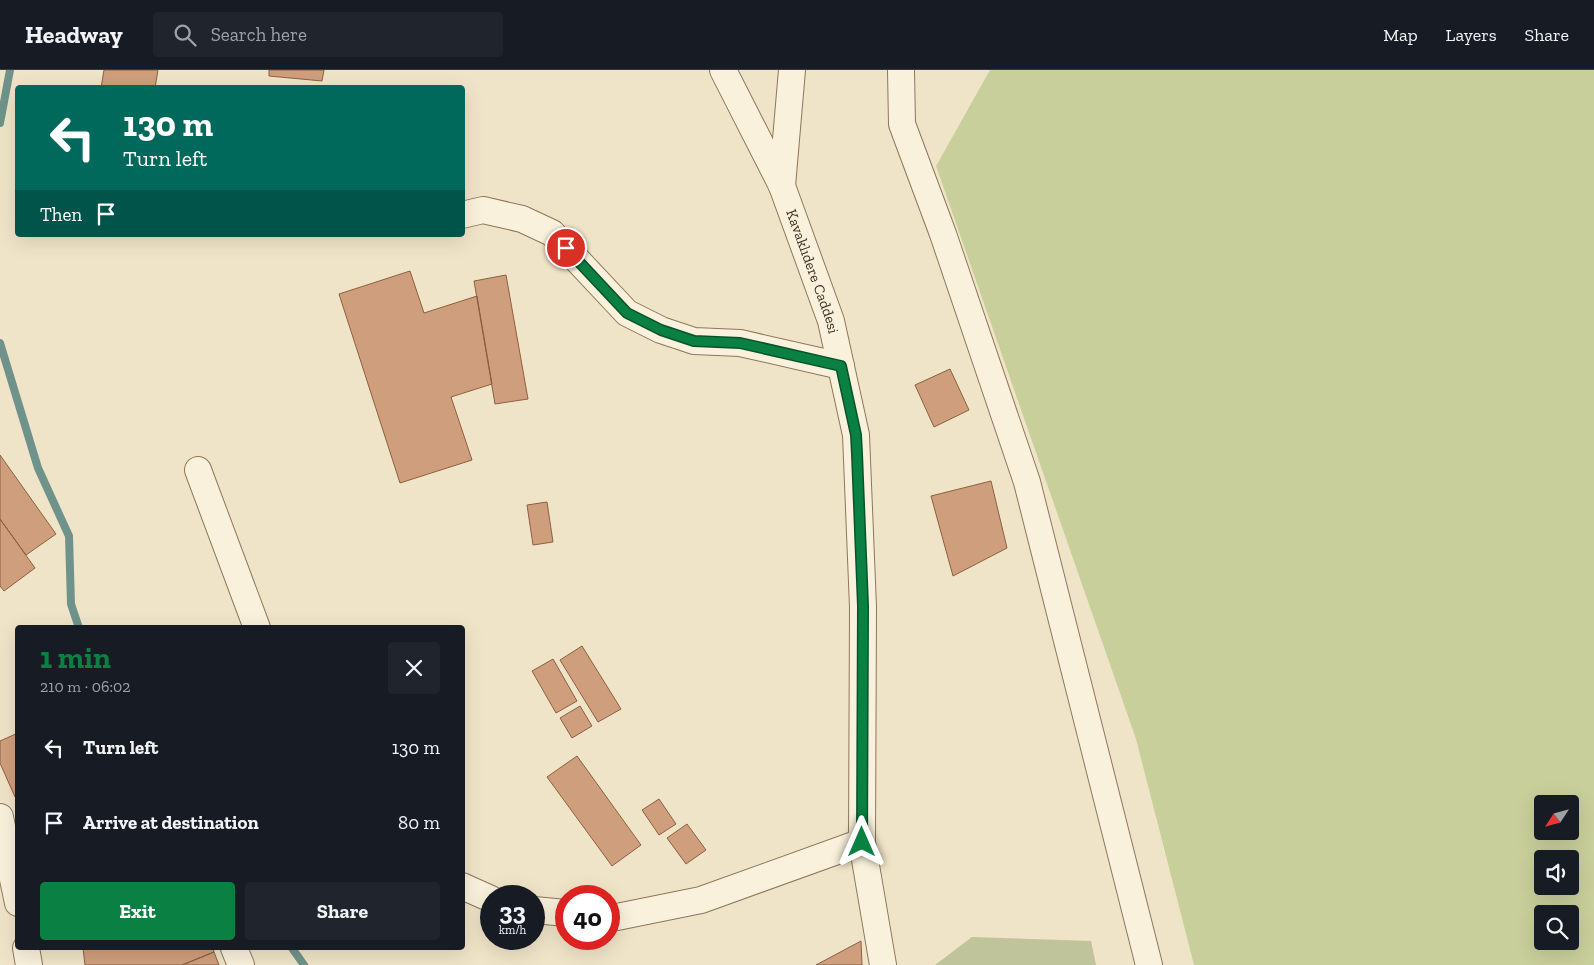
<!DOCTYPE html>
<meta charset="utf-8">
<style>
:root{--surface:#171b24;--page:#20242c;--text:#f1f3f6;--muted:#9ea1a6;--line:#363941;--accent:#0b8043}
body{margin:0;font-family:"Zilla Slab",serif;background:var(--page);color:var(--text);height:100vh;display:flex;flex-direction:column;font-size:19px;white-space:nowrap}
*{box-sizing:border-box;margin:0}
p{font-size:16px;color:var(--muted)}
.icon{flex:none;width:28px;height:28px;fill:none;stroke:currentColor;stroke-width:2;stroke-linecap:round;stroke-linejoin:round}
.map{position:relative;flex:1;overflow:hidden}
.sheet{position:absolute;left:15px;top:555px;width:450px;height:325px;display:flex;flex-direction:column;background:var(--surface);border-radius:5px;box-shadow:0 5px 20px #0002}
.sheet>*{flex:none}
.guide{position:absolute;left:15px;top:15px;width:450px;height:152px;border-radius:5px;box-shadow:0 5px 20px #0002;background:#00695c;color:#fff;overflow:hidden}
.needle{width:32px;rotate:234deg}
.buttons{position:absolute;left:1534px;top:725px;display:grid;gap:10px}
.buttons a{display:grid;place-items:center;width:45px;height:45px;border-radius:5px;background:var(--surface);box-shadow:0 5px 20px #0002;font-size:25px}
.speed{position:absolute;left:480px;top:815px;display:flex;gap:10px;font-size:25px;font-weight:700;text-align:center}
.speed>*{display:grid;place-content:center;width:65px;height:65px;border-radius:50%;background:var(--surface);box-shadow:0 5px 20px #0002;line-height:1}
.speed small{font-size:12px;font-weight:400}
.speed .limit{border:8px solid #d22;background:#fff;color:#111}
.pin{position:absolute;display:grid;place-items:center;width:42px;height:42px;color:#fff;margin:-21px;border:2px solid #fff;border-radius:50%;box-shadow:0 1px 5px #0007}
.me{position:absolute;width:55px;margin:-28px;rotate:0deg;stroke-linejoin:round;filter:drop-shadow(0 0 4px #0008)}
.turn{display:flex;align-items:center;gap:18px;height:105px;padding:0 25px;font-size:22px}
.turn .icon{width:65px;height:65px;stroke-width:2.5}
.turn b{display:block;font-size:35px;line-height:42px}
.then{display:flex;align-items:center;height:48px;padding:0 25px;background:#0003;gap:10px;font-size:19px}
.round{display:grid;place-items:center;flex:none;width:52px;height:52px;border-radius:5px;background:var(--page)}
.overview{display:flex;align-items:center;justify-content:space-between;height:85px;padding:0 25px}
h1{font-size:30px;font-weight:800;line-height:38px;color:var(--accent)}
.primary-button{display:flex;gap:10px;margin-top:auto;padding:10px 25px}
.primary-button a{flex:1;height:58px;border-radius:5px;background:var(--accent);color:#fff;font-size:20px;font-weight:800;line-height:58px;text-align:center}
.primary-button a+a{background:var(--page);color:var(--text)}
ul{padding:0;list-style:none}
li{display:flex;align-items:center;gap:15px;height:75px;padding:0 25px}
li div{flex:1}
li b{display:block;font-size:19px}
li em{font-style:normal}
header{display:flex;align-items:center;gap:30px;box-sizing:border-box;height:70px;padding:0 25px;background:var(--surface);border-bottom:1px solid var(--line)}
header strong{font-size:24px}
nav{display:flex;gap:28px;margin-inline-start:auto;font-size:18px}
.search{width:350px;height:45px;background:var(--page);display:flex;align-items:center;gap:12px;box-sizing:border-box;padding:0 18px;border-radius:5px;color:var(--muted);font-size:19px}
.map>svg:first-child{display:block}
.green{fill:#c9cf9b;fill-rule:evenodd}
.cemetery{fill:#bfc49a}
.lines{fill:none;stroke-linecap:round;stroke-linejoin:round}
.stream{stroke:#6f938a;stroke-width:8}
.building{fill:#cf9f7d;stroke:#8d5f41}
.minor-casing{stroke:#8d765c;stroke-width:28}
.minor{stroke:#faf1dc;stroke-width:26}
.route-casing{stroke:#07532c;stroke-width:12}
.route{stroke:#0b8043;stroke-width:9}
.labels{text-anchor:middle;dominant-baseline:central;stroke-width:5;stroke-linejoin:round;paint-order:stroke}
.street-label{font-size:15px;fill:#3d2e20;stroke:#f7eed8}
</style>
<header>
<strong>Headway</strong>
<div class="search"><svg class="icon" aria-label="search" viewBox="0 0 24 24"><circle cx="10" cy="10" r="6"/><path d="M15 15l6 6"/></svg>Search here</div>
<nav><a>Map</a><a>Layers</a><a>Share</a></nav>
</header>
<div class="map">
<svg width="1594" height="895" viewBox="0 0 1594 895">
<rect width="100%" height="100%" fill="#f0e4c8"/>
<!-- green -->
<path class="green" d="M 990,0 L 1594,0 L 1594,895 L 1194,895 L 1136,669 L 936,96 ZM 1542,734 L 1570,734 L 1570,761 L 1542,761 ZM 1542,789 L 1570,789 L 1570,816 L 1542,816 ZM 1542,844 L 1570,844 L 1570,871 L 1542,871 Z"/>
<!-- cemetery -->
<path class="cemetery" d="M 972,867 L 1091,871 L 1096,895 L 935,895 Z"/>
<g class="lines">
<!-- stream -->
<path class="stream" d="M 0,53 L 10,0
M 0,273 L 38,398 L 69,466 L 71,534 L 79,558
M 292,878 L 304,895"/>
</g>
<!-- building -->
<path class="building" d="M 104,0 L 158,0 L 155,18 L 101,18 Z
M 269,0 L 324,0 L 322,11 L 269,6 Z
M 410,201 L 424,243 L 477,226 L 492,314 L 451,327 L 472,390 L 400,413 L 339,224 Z
M 506,205 L 528,329 L 495,334 L 474,211 Z
M 950,299 L 969,340 L 934,357 L 915,315 Z
M 0,385 L 56,464 L 26,485 L 0,449 Z
M 991,411 L 1007,478 L 953,506 L 931,426 Z
M 547,432 L 553,472 L 533,475 L 527,435 Z
M 0,449 L 35,498 L 4,521 L 0,516 Z
M 582,576 L 621,639 L 598,652 L 560,590 Z
M 553,589 L 577,631 L 556,643 L 532,601 Z
M 580,636 L 592,656 L 572,668 L 560,648 Z
M 18,663 L 18,726 L 15,727 L 0,693 L 0,671 Z
M 577,686 L 641,775 L 612,796 L 547,707 Z
M 659,729 L 676,754 L 659,765 L 642,740 Z
M 687,754 L 706,780 L 686,794 L 667,768 Z
M 861,871 L 862,895 L 816,895 Z
M 83,878 L 213,878 L 214,882 L 182,895 L 85,895 Z
M 214,882 L 219,895 L 182,895 Z"/>
<g class="lines">
<defs>
<g id="minor">
<path id="s1" d="M 723,0 L 782,116 L 831,251 L 856,365 L 863,537 L 862,772 L 883,895"/>
<path d="M 901,0 L 902,54 L 943,164 L 1027,412 L 1149,895"/>
<path d="M 782,116 L 792,0"/>
<path d="M 462,145 L 483,140 L 522,149 L 552,163 L 627,243 L 661,260 L 694,271 L 740,273 L 841,296"/>
<path d="M 198,400 L 257,558"/>
<path d="M 0,747 L 18,833"/>
<path d="M 462,816 L 491,829"/>
<path d="M 534,840 L 566,843"/>
<path d="M 609,846 L 617,847 L 701,830 L 862,772"/>
<path d="M 26,878 L 29,895"/>
<path d="M 234,878 L 241,895"/>
</g>
</defs>
<!-- minor casing -->
<use href="#minor" class="minor-casing"/>
<!-- minor -->
<use href="#minor" class="minor"/>
</g>
<g class="lines">
<defs>
<path id="route" d="M 566,178 L 627,243 L 661,260 L 694,271 L 740,273 L 841,296 L 856,365 L 857,384 L 863,536 L 862,772"/>
</defs>
<!-- route casing -->
<use href="#route" class="route-casing"/>
<!-- route -->
<use href="#route" class="route"/>
</g>
<g class="labels">
<!-- street labels -->
<g class="street-label">
<text stroke="none"><textPath href="#s1" startOffset="221">Kavaklıdere Caddesi</textPath></text>
</g>
</g>
</svg>
<div class="buttons">
<a><svg class="needle" viewBox="-14 -14 28 28"><path d="M0-13l5 13h-10z" fill="#e53935"/><path d="M0 13l5-13h-10z" fill="#9ea1a6"/></svg></a>
<a><svg class="icon" aria-label="sound" viewBox="0 0 24 24"><path d="M4 9h4l5-4v14l-5-4H4zM17 9q2 3 0 6"/></svg></a>
<a><svg class="icon" aria-label="search" viewBox="0 0 24 24"><circle cx="10" cy="10" r="6"/><path d="M15 15l6 6"/></svg></a>
</div>
<div class="speed"><div>33<small>km/h</small></div><div class="limit">40</div></div>
<div class="pin" style="left:566px;top:178px;background:#d93025"><svg class="icon" aria-label="arrive" viewBox="0 0 24 24"><path d="M6 21V4h12l-3 4 3 4H6"/></svg></div>
<svg class="me" style="left:862px;top:772px" viewBox="-20 -20 40 40"><path d="M0-17L14 15 0 8-14 15z" fill="#0b8043" stroke="#fff" stroke-width="4"/></svg>
<div class="guide">
<div class="turn"><svg class="icon" aria-label="left" viewBox="0 0 24 24"><path d="M17 20v-9H6M10 6l-5 5 5 5"/></svg><div><b>130 m</b>Turn left</div></div>
<div class="then">Then<svg class="icon" aria-label="arrive" viewBox="0 0 24 24"><path d="M6 21V4h12l-3 4 3 4H6"/></svg></div>
</div>
<section class="sheet">
<div class="overview"><div><h1>1 min</h1><p>210 m · 06:02</p></div><a class="round"><svg class="icon" aria-label="close" viewBox="0 0 24 24"><path d="M6 6l12 12M18 6L6 18"/></svg></a></div>
<ul>
<li><svg class="icon" aria-label="left" viewBox="0 0 24 24"><path d="M17 20v-9H6M10 6l-5 5 5 5"/></svg><div><b>Turn left</b></div><em>130 m</em></li>
<li><svg class="icon" aria-label="arrive" viewBox="0 0 24 24"><path d="M6 21V4h12l-3 4 3 4H6"/></svg><div><b>Arrive at destination</b></div><em>80 m</em></li>
</ul>
<div class="primary-button"><a>Exit</a><a>Share</a></div>
</section>
</div>
